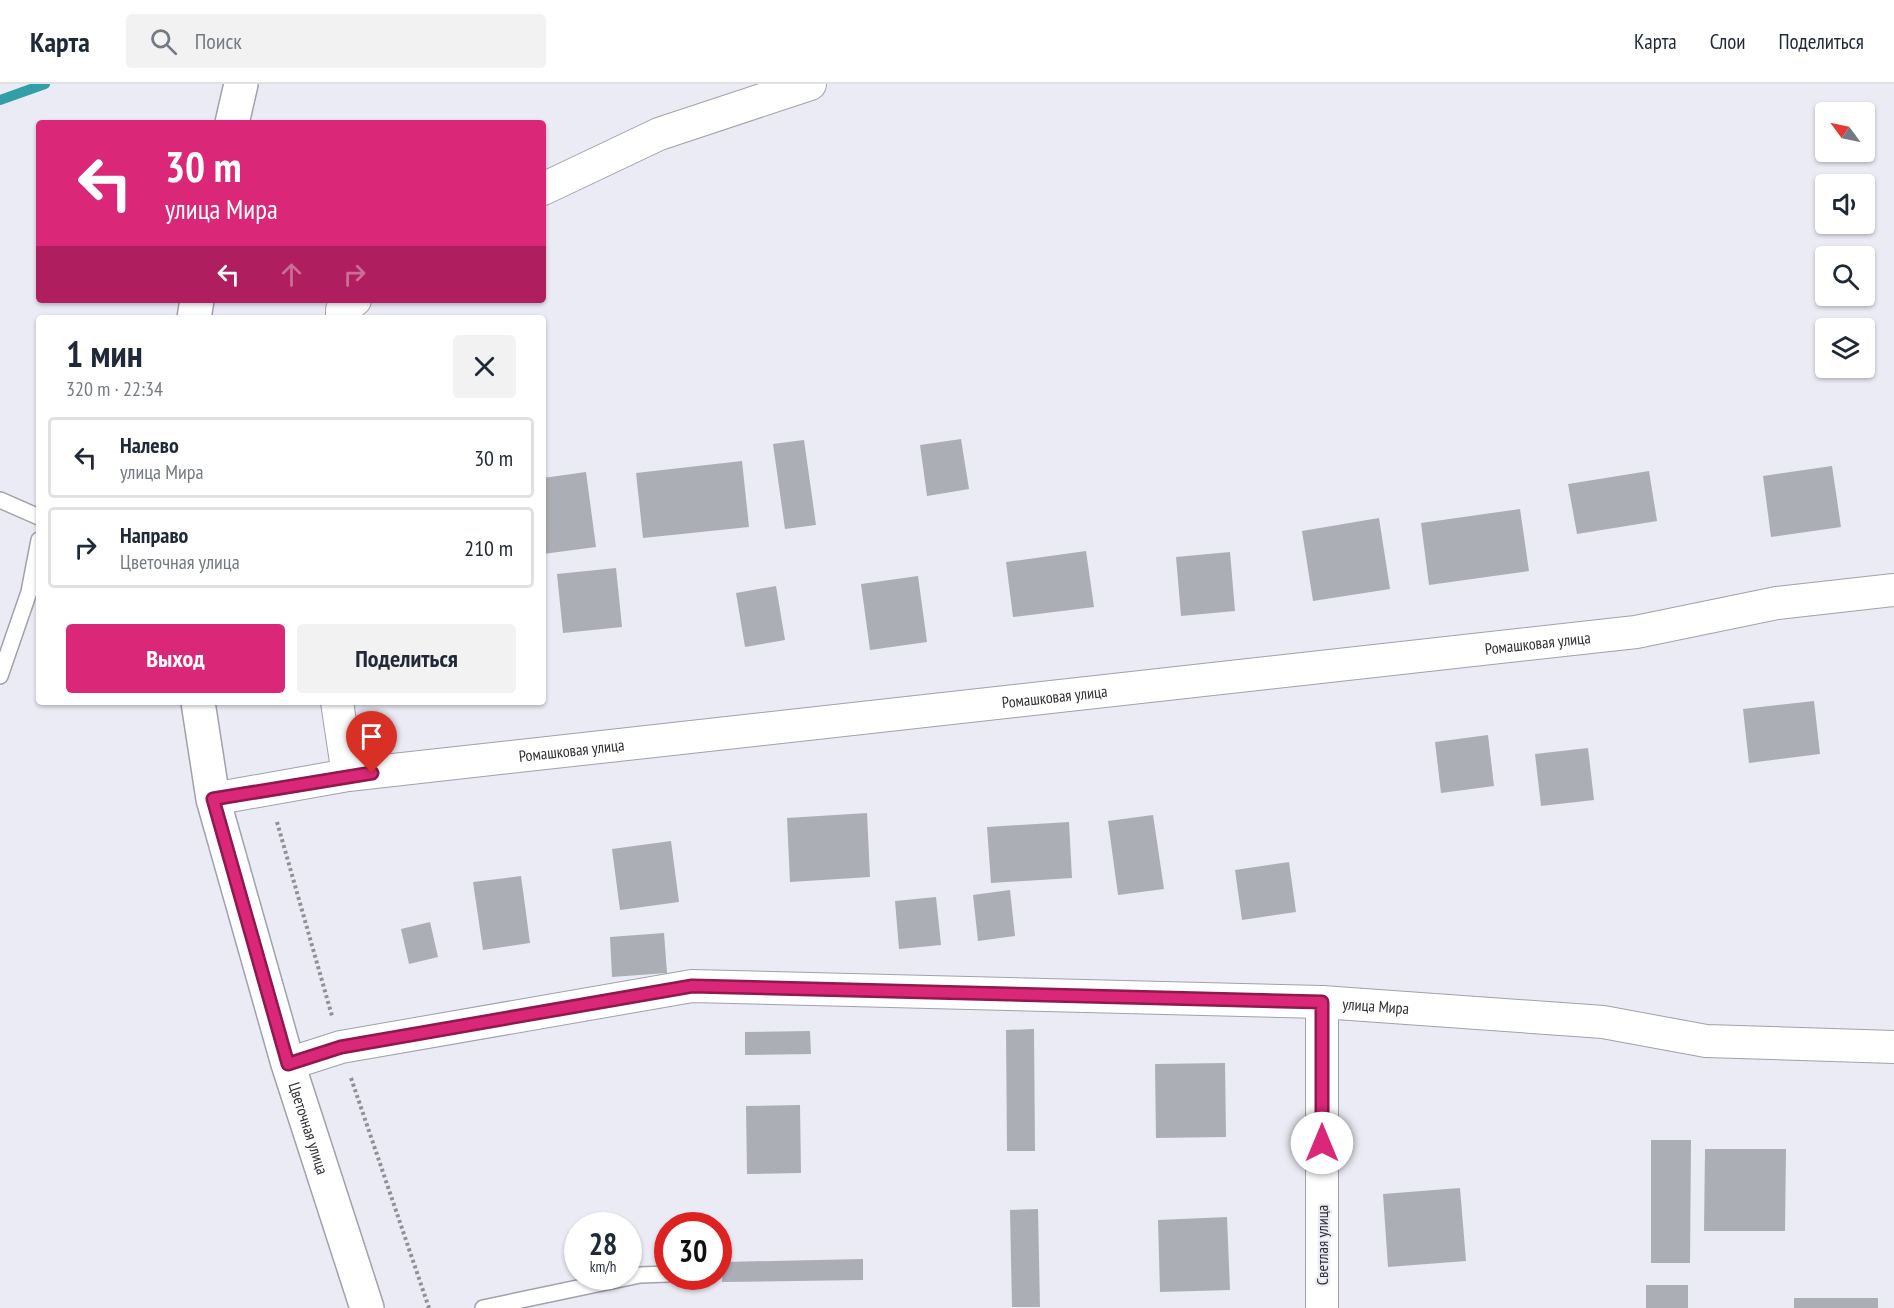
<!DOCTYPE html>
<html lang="ru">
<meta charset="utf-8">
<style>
:root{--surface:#fff;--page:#f2f2f3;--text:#1f2937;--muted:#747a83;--line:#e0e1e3;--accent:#db2777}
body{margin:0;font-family:"PT Sans Narrow",sans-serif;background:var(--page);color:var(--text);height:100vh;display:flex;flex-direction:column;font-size:22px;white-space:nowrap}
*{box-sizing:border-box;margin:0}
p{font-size:20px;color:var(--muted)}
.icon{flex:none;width:33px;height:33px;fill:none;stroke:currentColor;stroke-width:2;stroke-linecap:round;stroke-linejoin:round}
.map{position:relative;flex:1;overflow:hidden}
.details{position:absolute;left:36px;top:231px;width:510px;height:390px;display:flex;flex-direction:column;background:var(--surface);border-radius:6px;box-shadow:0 2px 4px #0004}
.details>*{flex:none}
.hud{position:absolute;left:36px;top:36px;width:510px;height:183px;border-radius:6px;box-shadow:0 2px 4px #0004;background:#db2777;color:#fff;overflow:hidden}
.needle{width:39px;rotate:303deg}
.buttons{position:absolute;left:1815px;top:18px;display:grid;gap:12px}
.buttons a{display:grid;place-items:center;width:60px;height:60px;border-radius:6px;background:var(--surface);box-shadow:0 2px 4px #0004;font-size:30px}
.speed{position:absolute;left:564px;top:1128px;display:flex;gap:12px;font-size:30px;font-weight:700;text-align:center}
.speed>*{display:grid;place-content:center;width:78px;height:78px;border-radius:50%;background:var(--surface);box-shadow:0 2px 4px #0004;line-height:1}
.speed small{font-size:15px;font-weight:400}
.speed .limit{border:9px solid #d22;background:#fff;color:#111}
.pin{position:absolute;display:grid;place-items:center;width:51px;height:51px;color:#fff;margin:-62px -26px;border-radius:50% 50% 50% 0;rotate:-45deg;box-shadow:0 0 6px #0007}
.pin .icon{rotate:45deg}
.me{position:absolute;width:66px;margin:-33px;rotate:0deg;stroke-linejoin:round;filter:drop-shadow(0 0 4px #0008)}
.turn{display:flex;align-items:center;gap:21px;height:126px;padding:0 30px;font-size:27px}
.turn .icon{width:78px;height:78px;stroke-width:2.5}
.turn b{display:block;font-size:42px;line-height:51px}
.lanes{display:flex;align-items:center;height:57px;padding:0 30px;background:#0003;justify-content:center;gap:30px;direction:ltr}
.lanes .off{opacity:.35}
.round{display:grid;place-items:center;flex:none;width:63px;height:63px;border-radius:6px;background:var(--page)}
.summary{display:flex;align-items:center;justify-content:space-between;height:102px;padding:0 30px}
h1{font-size:36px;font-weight:800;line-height:45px}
.primary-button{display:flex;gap:12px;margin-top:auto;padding:12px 30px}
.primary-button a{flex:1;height:69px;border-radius:6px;background:var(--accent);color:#fff;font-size:24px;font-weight:800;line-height:69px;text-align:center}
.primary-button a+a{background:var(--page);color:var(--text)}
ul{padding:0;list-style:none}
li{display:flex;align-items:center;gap:18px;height:81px;margin:0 12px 9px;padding:0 18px;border:3px solid var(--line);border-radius:6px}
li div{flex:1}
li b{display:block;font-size:22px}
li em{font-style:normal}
header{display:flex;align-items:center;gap:36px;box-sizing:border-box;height:84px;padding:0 30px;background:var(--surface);border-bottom:2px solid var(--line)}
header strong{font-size:28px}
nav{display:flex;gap:33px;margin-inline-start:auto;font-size:21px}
.search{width:420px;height:54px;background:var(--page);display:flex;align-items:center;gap:15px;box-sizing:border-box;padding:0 21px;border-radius:6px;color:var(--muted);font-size:22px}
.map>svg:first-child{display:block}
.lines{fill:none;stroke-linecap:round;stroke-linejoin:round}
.stream{stroke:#329fa6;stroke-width:10}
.building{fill:#acaeb6}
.lane-casing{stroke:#a0a1aa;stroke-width:18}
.street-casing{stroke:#a0a1aa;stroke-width:34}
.secondary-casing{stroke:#a0a1aa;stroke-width:36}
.path{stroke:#909097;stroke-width:4;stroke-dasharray:3 3;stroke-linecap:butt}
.lane{stroke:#fff;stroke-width:15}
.street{stroke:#fff;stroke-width:32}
.secondary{stroke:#fff;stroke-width:33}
.route-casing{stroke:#8e194d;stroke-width:15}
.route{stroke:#db2777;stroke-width:10}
.labels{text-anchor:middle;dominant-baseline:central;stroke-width:4.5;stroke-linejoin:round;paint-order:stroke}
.street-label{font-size:16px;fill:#303034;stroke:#eaebf4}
</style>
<header>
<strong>Карта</strong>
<div class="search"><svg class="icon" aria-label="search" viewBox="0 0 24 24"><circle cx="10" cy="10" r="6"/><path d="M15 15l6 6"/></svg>Поиск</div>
<nav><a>Карта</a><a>Слои</a><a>Поделиться</a></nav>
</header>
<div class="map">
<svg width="1894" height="1224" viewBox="0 0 1894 1224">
<rect width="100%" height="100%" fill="#eaebf4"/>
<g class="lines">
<!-- stream -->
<path class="stream" d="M 0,16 L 45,0"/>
</g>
<!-- building -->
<path class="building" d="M 961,355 L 969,405 L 927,412 L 920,361 Z
M 804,356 L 816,441 L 785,445 L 773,360 Z
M 742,377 L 749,443 L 643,454 L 636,389 Z
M 1832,382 L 1841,443 L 1771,453 L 1763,392 Z
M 1649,387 L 1657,437 L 1577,450 L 1568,400 Z
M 586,388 L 596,463 L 543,470 L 543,394 Z
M 1520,425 L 1529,487 L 1429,501 L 1421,439 Z
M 1379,434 L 1390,505 L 1313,517 L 1302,447 Z
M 1086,467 L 1094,523 L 1013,533 L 1006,478 Z
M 1230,468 L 1235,527 L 1181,532 L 1176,473 Z
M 616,484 L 622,543 L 563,549 L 557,490 Z
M 918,492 L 927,558 L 870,566 L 861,500 Z
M 776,502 L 785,556 L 745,563 L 736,509 Z
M 1814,617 L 1820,670 L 1749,679 L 1743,625 Z
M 1488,651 L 1494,702 L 1441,709 L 1435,658 Z
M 1588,664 L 1594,716 L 1541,722 L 1535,670 Z
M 867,729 L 870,793 L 790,798 L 787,734 Z
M 1153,731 L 1164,805 L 1118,811 L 1108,737 Z
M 1069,738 L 1072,794 L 991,799 L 987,743 Z
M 671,757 L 679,818 L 620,826 L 612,765 Z
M 1289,778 L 1296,828 L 1242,836 L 1235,786 Z
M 521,792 L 530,859 L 483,866 L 473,798 Z
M 1010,806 L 1015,852 L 978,857 L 973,811 Z
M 936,813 L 941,861 L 899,865 L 895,817 Z
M 430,838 L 438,873 L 409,880 L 401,845 Z
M 664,849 L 667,889 L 612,893 L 610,853 Z
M 1034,945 L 1035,1067 L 1007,1067 L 1006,946 Z
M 810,947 L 811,970 L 745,971 L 745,948 Z
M 1225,979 L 1226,1053 L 1156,1054 L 1155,980 Z
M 800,1021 L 801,1089 L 747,1090 L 746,1022 Z
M 1651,1056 L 1691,1056 L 1690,1179 L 1651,1179 Z
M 1705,1065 L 1786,1065 L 1785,1147 L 1704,1147 Z
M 1460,1104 L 1466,1177 L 1388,1183 L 1383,1110 Z
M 1038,1125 L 1040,1223 L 1012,1223 L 1010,1126 Z
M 1227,1133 L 1230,1206 L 1160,1208 L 1158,1136 Z
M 863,1175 L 863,1196 L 722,1198 L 723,1178 Z
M 1646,1201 L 1688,1201 L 1688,1224 L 1646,1224 Z
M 1794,1214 L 1878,1214 L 1878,1224 L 1794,1224 Z"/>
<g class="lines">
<defs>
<path id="lane" d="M 0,416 L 39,433
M 0,592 L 29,508 L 39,456
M 483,1224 L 640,1191 L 668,1190"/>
<g id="street">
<path d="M 543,105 L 659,50 L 810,0"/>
<path d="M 342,234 L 342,226 L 355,216"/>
<path d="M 337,618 L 348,691"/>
<path id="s1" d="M 213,715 L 348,691 L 1636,548 L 1777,519 L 1894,506"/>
<path d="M 1322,918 L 1322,1224"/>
<path id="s2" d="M 288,980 L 341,963 L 692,902 L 1322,918 L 1603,938 L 1706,957 L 1894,963"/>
</g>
<g id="secondary">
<path d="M 232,39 L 241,0"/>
<path d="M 194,234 L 197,216"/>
<path id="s3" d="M 198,618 L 213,715 L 288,980 L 367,1224"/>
</g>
</defs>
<!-- lane casing -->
<use href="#lane" class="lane-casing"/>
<!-- street casing -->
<use href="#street" class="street-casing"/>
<!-- secondary casing -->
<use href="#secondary" class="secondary-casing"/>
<!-- path -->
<path class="path" d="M 277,738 L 332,932
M 351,994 L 429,1224"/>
<!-- lane -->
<use href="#lane" class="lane"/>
<!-- street -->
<use href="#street" class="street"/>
<!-- secondary -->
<use href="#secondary" class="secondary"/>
</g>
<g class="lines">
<defs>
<path id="route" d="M 372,689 L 213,715 L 288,980 L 341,963 L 692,902 L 1322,918 L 1322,1059"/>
</defs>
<!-- route casing -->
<use href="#route" class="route-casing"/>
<!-- route -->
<use href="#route" class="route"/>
</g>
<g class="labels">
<!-- street labels -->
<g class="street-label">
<text stroke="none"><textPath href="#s1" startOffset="1334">Ромашковая улица</textPath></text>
<text stroke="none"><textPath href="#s1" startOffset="848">Ромашковая улица</textPath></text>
<text stroke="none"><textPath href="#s1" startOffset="362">Ромашковая улица</textPath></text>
<text stroke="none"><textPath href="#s2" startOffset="1096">улица Мира</textPath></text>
<text stroke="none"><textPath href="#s3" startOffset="441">Цветочная улица</textPath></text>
<text transform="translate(1322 1161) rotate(-90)">Светлая улица</text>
</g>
</g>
</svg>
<div class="buttons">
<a><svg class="needle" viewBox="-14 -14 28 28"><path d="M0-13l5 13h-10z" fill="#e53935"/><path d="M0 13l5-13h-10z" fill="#747a83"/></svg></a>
<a><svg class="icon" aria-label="sound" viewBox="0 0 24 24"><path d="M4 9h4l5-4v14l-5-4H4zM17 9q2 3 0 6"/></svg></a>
<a><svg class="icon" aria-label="search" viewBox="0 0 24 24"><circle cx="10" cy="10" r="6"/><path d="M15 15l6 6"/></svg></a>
<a><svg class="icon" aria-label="layers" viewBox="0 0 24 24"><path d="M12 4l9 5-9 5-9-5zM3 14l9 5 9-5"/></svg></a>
</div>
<div class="speed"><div>28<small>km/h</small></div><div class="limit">30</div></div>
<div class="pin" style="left:372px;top:689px;background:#d93025"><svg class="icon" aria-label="arrive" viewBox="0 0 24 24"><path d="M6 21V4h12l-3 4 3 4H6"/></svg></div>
<svg class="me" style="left:1322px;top:1059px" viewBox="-20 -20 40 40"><circle r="19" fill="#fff"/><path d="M0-13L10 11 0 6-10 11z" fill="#db2777"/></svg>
<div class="hud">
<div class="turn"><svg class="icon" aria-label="left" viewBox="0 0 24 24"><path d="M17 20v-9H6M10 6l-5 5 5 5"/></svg><div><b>30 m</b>улица Мира</div></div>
<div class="lanes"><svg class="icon" aria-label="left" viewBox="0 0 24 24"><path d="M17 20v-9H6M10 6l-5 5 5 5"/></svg><svg class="icon off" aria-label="ahead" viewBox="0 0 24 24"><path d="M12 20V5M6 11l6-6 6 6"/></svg><svg class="icon off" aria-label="right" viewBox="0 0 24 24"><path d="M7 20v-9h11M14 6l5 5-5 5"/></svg></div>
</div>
<section class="details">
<div class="summary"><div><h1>1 мин</h1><p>320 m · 22:34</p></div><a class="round"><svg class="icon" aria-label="close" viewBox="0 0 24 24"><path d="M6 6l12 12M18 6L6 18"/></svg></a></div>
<ul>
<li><svg class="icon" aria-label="left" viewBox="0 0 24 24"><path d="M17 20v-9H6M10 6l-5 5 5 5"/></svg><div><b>Налево</b><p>улица Мира</p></div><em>30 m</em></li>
<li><svg class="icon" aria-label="right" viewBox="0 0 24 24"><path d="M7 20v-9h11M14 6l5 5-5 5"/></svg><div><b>Направо</b><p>Цветочная улица</p></div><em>210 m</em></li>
</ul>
<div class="primary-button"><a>Выход</a><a>Поделиться</a></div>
</section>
</div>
